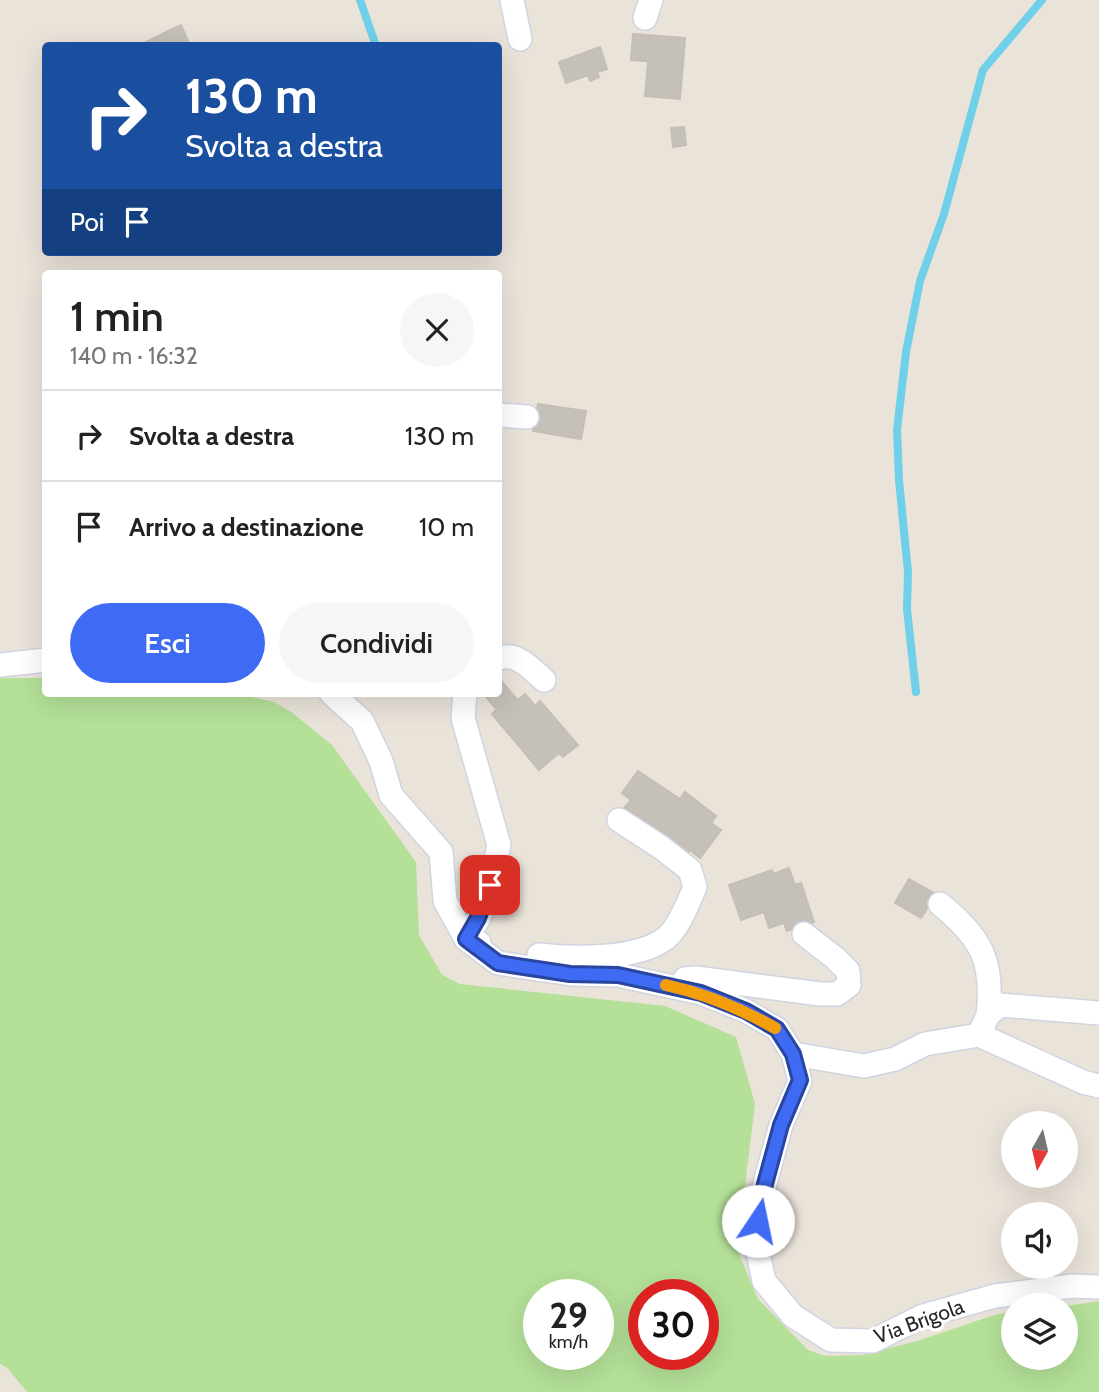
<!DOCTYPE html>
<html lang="it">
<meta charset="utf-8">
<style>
:root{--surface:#fff;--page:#f6f6f6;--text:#222;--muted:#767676;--line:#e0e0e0;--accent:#3e6af4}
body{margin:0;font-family:Cabin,sans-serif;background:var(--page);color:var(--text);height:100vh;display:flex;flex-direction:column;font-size:26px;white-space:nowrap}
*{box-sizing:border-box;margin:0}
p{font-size:23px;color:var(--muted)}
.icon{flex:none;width:38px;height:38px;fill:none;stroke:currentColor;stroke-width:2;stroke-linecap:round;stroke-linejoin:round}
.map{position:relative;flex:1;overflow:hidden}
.details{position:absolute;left:42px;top:270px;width:460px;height:427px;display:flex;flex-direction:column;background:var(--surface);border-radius:7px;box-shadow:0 7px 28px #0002}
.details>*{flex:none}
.banner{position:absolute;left:42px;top:42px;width:460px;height:214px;border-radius:7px;box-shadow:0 7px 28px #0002;background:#1a4fa0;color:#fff;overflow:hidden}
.needle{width:46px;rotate:188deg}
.fabs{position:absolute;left:1001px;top:1111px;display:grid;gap:14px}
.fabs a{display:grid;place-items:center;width:77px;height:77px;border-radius:50%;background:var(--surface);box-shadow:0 7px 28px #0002;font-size:35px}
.speed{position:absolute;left:523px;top:1279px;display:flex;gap:14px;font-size:35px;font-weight:700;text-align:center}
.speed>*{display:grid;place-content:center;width:91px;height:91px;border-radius:50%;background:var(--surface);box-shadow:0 7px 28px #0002;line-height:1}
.speed small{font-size:18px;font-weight:400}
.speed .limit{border:10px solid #d22;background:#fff;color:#111}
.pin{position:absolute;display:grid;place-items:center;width:60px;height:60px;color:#fff;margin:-30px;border-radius:14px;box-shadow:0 4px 10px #0006}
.me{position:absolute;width:77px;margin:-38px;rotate:11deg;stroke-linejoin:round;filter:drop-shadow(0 0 5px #0008)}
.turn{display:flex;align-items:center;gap:24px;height:147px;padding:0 28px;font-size:32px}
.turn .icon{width:91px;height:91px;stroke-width:2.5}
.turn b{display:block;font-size:49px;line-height:60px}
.then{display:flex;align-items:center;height:66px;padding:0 28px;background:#0003;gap:14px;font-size:26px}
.round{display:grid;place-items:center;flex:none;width:74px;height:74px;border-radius:37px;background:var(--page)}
.head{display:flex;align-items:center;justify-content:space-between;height:119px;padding:0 28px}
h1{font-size:42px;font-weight:600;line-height:52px}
.action{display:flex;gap:14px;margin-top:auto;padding:14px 28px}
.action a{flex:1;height:80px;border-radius:42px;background:var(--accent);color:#fff;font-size:28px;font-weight:600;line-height:80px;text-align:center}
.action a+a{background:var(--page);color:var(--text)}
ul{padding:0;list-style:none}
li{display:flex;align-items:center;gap:21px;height:91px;padding:0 28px;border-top:2px solid var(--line)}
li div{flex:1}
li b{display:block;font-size:26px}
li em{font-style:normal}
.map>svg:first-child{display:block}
.green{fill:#b4e098;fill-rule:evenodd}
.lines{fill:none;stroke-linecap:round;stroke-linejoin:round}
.stream{stroke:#70d0ea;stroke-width:8}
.building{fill:#c5c1b9;stroke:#c5beb4;stroke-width:2}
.minor-casing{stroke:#d0d4e1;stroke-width:26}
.minor{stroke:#fff;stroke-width:23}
.route-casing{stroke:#28459f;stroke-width:18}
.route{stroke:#3e6af4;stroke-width:12}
.slow{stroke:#f59e0b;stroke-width:12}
.labels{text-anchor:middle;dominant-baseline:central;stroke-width:6;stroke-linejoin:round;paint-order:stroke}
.street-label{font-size:21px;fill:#282828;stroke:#fff}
</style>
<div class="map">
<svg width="1099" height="1392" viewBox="0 0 1099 1392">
<rect width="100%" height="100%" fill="#eae3da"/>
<!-- green -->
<path class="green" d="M 0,678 L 45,678 L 46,693 L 234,693 L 274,702 L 290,711 L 332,745 L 416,862 L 419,935 L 442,975 L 460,984 L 665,1006 L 736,1037 L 755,1104 L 737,1249 L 758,1299 L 808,1350 L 825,1356 L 863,1355 L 917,1341 L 994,1315 L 1013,1312 L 1013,1358 L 1066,1358 L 1066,1306 L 1099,1301 L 1099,1392 L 27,1392 L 7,1368 L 0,1364 ZM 539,1295 L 598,1295 L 598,1354 L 539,1354 ZM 644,1295 L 704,1295 L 704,1354 L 644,1354 Z"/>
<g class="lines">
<!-- stream -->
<path class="stream" d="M 360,0 L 376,46
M 916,692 L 907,609 L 908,572 L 899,480 L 897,430 L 906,352 L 920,281 L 944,214 L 983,70 L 1042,0"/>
</g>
<!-- building -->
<path class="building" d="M 181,25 L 190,46 L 172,46 L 166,32 Z
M 166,32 L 172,46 L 143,46 L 142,44 Z
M 633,34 L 685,38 L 683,64 L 631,60 Z
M 600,47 L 607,69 L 597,72 L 599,77 L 590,81 L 588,75 L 566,83 L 559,62 Z
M 648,62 L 683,64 L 680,99 L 645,96 Z
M 684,127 L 686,145 L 673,147 L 671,128 Z
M 538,404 L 586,411 L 581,439 L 533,431 Z
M 499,678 L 513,695 L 497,710 L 483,693 L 499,693 Z
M 525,694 L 535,706 L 540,701 L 578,745 L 563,757 L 559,753 L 539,770 L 492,714 L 513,695 L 518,700 Z
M 638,771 L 680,799 L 685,792 L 716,816 L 711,823 L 721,830 L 700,858 L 690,850 L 687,854 L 639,816 L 636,820 L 622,810 L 631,800 L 622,793 Z
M 789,868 L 795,885 L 801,883 L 814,922 L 787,931 L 784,923 L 769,928 L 764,912 L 741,920 L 729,885 L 772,870 L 773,874 Z
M 909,879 L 936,894 L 921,918 L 895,903 Z"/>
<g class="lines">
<defs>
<path id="minor" d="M 512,0 L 520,39
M 645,18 L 651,0
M 499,415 L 527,417
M 499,658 C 518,652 531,669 544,680
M 0,665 L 46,660
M 331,693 L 362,721 L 381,761 L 391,795 L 441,852 L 445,901 L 466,939 L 498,963 L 571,974 L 618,975 L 701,993 L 746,1011 L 777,1029 L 793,1054 L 800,1081 L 781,1125 L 765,1183 L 755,1239 L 764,1281 L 793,1316 L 831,1340 L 873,1341 L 923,1316 L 995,1296 L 1072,1286 L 1099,1287
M 465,693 L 463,718 L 499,845 L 490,885 L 479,918 L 466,939 L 479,943
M 940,904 C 982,938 994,962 988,1015
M 539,955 C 574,959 638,960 666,938 C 678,929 689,901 695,887 L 690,870 L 662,848 L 619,820
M 685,979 L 696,978 L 820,994 L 837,994 L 849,985 L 848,971 L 835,958 L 804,934
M 979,1035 L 988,1015 L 1000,1005 L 1099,1013
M 793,1054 L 864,1066 L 895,1059 L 925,1044 L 979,1035 L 1083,1082 L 1099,1086"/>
</defs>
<!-- minor casing -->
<use href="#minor" class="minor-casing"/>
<!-- minor -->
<use href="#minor" class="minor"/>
</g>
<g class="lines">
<defs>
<path id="route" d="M 490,885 L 478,918 L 466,939 L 498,963 L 570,974 L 618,975 L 701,993 L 746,1011 L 777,1029 L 793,1054 L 800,1080 L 781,1125 L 765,1184 L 758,1221"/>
</defs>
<!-- route casing -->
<use href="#route" class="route-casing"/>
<!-- route -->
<use href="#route" class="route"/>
<!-- slow -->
<path class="slow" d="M 666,985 C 706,994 740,1008 775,1028"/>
</g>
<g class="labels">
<!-- street labels -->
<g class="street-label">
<text transform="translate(919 1321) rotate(-20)">Via Brigola</text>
</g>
</g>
</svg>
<div class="fabs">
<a><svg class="needle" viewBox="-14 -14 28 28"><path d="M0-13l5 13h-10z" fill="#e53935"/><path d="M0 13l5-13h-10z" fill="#767676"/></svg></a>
<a><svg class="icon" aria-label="sound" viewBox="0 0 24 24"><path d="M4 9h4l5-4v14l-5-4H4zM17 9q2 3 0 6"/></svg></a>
<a><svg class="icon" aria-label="layers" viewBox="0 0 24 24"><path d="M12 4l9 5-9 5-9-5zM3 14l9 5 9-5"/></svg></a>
</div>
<div class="speed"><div>29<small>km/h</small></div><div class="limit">30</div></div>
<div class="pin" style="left:490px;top:885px;background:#d93025"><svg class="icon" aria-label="arrive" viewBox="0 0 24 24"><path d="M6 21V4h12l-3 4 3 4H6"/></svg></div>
<svg class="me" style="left:758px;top:1221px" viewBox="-20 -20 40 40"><circle r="19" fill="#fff"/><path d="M0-13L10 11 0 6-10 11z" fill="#3e6af4"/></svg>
<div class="banner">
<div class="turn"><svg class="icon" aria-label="right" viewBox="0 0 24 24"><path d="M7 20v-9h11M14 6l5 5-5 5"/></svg><div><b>130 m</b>Svolta a destra</div></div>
<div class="then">Poi<svg class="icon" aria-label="arrive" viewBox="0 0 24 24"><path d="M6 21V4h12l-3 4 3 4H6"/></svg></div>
</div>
<section class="details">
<div class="head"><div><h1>1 min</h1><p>140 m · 16:32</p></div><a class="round"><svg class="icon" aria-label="close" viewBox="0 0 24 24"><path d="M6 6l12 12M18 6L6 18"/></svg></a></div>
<ul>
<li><svg class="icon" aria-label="right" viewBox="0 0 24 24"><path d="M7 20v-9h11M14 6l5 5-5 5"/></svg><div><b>Svolta a destra</b></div><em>130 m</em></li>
<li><svg class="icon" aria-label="arrive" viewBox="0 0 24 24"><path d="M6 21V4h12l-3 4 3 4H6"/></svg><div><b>Arrivo a destinazione</b></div><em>10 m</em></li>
</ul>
<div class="action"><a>Esci</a><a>Condividi</a></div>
</section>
</div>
